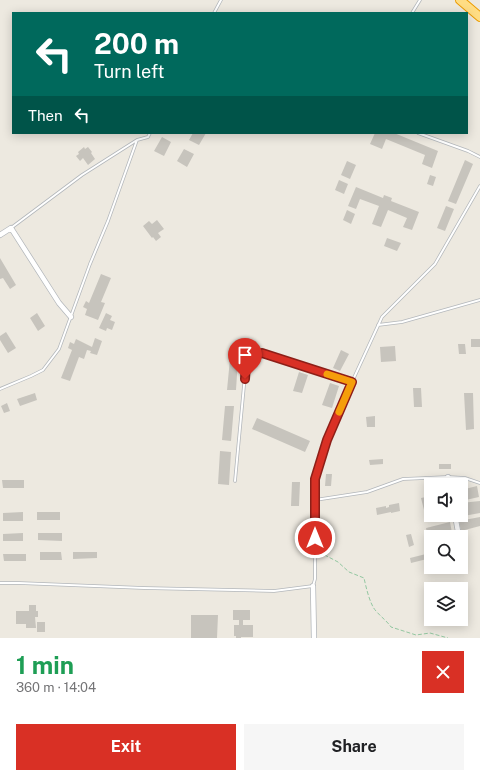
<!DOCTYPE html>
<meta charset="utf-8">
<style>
:root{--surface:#fff;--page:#f6f6f6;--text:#202124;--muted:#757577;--accent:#d93025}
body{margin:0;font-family:"Public Sans",sans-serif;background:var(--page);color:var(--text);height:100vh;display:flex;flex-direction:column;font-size:15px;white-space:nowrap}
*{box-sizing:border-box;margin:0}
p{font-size:13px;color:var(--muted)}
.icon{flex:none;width:22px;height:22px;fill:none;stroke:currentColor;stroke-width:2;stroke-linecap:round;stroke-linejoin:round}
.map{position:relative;height:638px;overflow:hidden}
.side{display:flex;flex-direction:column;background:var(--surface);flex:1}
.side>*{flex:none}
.banner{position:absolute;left:12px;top:12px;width:456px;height:122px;border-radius:0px;box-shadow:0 2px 10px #0003;background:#00695c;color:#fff;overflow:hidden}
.controls{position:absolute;left:424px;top:478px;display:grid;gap:8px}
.controls a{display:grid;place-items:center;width:44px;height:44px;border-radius:0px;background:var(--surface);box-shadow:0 2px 10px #0003;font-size:20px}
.pin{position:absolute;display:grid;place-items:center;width:34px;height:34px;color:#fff;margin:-41px -17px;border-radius:50% 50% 50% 0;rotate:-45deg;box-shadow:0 0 4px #0007}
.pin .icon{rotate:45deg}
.me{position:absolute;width:44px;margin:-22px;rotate:0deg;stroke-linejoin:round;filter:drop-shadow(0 0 3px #0008)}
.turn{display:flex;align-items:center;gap:14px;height:84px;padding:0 16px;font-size:18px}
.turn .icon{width:52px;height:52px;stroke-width:2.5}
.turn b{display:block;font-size:28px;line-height:34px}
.then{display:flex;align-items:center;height:38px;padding:0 16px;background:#0003;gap:8px;font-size:15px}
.round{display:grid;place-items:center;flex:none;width:42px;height:42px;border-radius:0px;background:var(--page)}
.headline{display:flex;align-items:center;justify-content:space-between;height:68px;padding:0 16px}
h1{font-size:24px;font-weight:700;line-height:30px;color:#1e9e55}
.cta{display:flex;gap:8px;margin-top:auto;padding:8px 16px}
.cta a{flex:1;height:46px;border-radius:0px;background:var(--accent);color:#fff;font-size:16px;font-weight:700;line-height:46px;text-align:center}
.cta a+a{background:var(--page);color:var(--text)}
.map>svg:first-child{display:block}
.building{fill:#c7c4bd}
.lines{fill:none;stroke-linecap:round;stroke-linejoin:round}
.lane-casing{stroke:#b3b7bb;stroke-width:3.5}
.street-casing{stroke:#b3b7bb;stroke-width:6}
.highway-casing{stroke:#ec9c00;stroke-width:10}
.path{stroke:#93c7a1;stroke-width:1;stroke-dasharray:4 2;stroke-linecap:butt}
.lane{stroke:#fff;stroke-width:2}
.street{stroke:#fff;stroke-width:4.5}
.highway{stroke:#ffdd84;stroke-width:8}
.route-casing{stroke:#8d1f18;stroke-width:10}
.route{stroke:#d93025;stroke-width:7}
.slow{stroke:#f59e0b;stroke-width:7}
</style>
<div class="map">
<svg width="480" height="638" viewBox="0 0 480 638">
<rect width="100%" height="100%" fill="#ede9e0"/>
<!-- building -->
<path class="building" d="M 193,133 L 206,133 L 199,145 L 189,140 Z
M 375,133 L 394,133 L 438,151 L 432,168 L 422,164 L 425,155 L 386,139 L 382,149 L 370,144 Z
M 162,137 L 171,142 L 164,156 L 154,151 Z
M 84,147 L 85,149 L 88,147 L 92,152 L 91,153 L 95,159 L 88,165 L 83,158 L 80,161 L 76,156 L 79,154 L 78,152 Z
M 184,149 L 194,154 L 187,167 L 177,161 Z
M 465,160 L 473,164 L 456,204 L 448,201 Z
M 347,161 L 356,165 L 350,179 L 341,175 Z
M 430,175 L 436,177 L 433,186 L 427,184 Z
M 339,180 L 348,184 L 344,194 L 335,190 Z
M 356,187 L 383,198 L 384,195 L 392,198 L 391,201 L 419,212 L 412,230 L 403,227 L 407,218 L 388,210 L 381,227 L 372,224 L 379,206 L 360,199 L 356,209 L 348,206 Z
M 446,206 L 454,209 L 445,231 L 437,228 Z
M 347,210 L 355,214 L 351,224 L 343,220 Z
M 157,220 L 164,229 L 158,233 L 161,237 L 156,241 L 153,237 L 152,238 L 143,226 L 149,221 L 152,224 Z
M 387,238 L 401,243 L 397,251 L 384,246 Z
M 0,258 L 16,285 L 10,289 L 3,278 L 0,279 Z
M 101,274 L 111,278 L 101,302 L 105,303 L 98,320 L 85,315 L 87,309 L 83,307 L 86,301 L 89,303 Z
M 37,313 L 45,326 L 38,331 L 30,318 Z
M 106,313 L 112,316 L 110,320 L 115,322 L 112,330 L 107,328 L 106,331 L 99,328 Z
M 6,332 L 16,348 L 8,353 L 0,340 L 0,336 Z
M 95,338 L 102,341 L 97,355 L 90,353 L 91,351 L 87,350 L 84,359 L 79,357 L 70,381 L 61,378 L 72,350 L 68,348 L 70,342 L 74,344 L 76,339 L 92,347 Z
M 471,339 L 480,339 L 480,347 L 471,347 Z
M 458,344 L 465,344 L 466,354 L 459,354 Z
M 395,346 L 396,361 L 381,362 L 380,347 Z
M 341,350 L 349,354 L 340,371 L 333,368 Z
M 230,359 L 238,359 L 236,390 L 227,390 Z
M 299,372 L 308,375 L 302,393 L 293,391 Z
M 330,383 L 339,386 L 332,408 L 322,405 Z
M 413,388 L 421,388 L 422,407 L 414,407 Z
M 35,393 L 37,400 L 20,406 L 17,399 Z
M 464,393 L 473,393 L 474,429 L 466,430 Z
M 7,403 L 10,411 L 4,413 L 1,406 Z
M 225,406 L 234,406 L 231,441 L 222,440 Z
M 375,416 L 375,427 L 367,427 L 366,417 Z
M 257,418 L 310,441 L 305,452 L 252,429 Z
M 220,451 L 231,452 L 229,485 L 218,484 Z
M 383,459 L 383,464 L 370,465 L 369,460 Z
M 439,464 L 451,464 L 451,469 L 439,469 Z
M 326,474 L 332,474 L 331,486 L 325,486 Z
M 2,480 L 24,480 L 24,488 L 3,488 Z
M 292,482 L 300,482 L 299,506 L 291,506 Z
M 477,486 L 479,497 L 461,501 L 461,490 Z
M 431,496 L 431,509 L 424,510 L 421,498 Z
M 480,501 L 480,513 L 458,517 L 458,515 L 461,515 L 461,503 Z
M 399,503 L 400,511 L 391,513 L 391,512 L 377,515 L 376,508 L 386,506 L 386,508 L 389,507 L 389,505 Z
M 23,512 L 23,521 L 3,521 L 3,513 Z
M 37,512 L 60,512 L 60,520 L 37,520 Z
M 480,517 L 480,526 L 461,531 L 459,521 Z
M 450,522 L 452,533 L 428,538 L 426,528 Z
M 23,533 L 23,541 L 3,541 L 3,534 Z
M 38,533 L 62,533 L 62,541 L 38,540 Z
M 411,534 L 414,545 L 409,547 L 406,535 Z
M 40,552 L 61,552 L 62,560 L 40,560 Z
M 73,552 L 97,552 L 97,558 L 73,559 Z
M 3,554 L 26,554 L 26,561 L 4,561 Z
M 426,554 L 427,559 L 411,563 L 410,558 Z
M 29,605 L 36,605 L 36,611 L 38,611 L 38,617 L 35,617 L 36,628 L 26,628 L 26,624 L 16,624 L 16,611 L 29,611 Z
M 233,610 L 250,610 L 250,620 L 243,620 L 243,625 L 253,625 L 253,637 L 241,637 L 241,638 L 236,638 L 236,636 L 234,636 L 234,625 L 239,625 L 239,620 L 233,620 Z
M 191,615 L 218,615 L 217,638 L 191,638 Z
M 37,622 L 45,622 L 45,632 L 37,632 Z"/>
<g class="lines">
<defs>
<path id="lane" d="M 214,13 L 221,0
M 412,13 L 420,0
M 418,133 L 468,151 L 480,157
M 11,228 L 82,175 L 137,140 L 148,137 L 150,133
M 378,325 L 402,322 L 480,300
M 0,389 L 31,376 L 43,370 L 59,349 L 90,264 L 108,221 L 137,140
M 235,481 L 246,364 L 250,356 L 262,353 L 352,382
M 315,500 L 367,492 L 403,479 L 448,477 L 465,478 L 480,483
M 0,583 L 19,583 L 144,588 L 274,591 L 313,586 L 315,579 L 315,479 L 327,440 L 352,382 L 382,317 L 435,264 L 480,186"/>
<path id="street" d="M 0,235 L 11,228 L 59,303 L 71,317
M 448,477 L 450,485
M 455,515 L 459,537
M 461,549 L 462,557
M 313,586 L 314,638"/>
<path id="highway" d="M 460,0 L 480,17"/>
</defs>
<!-- lane casing -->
<use href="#lane" class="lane-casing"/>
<!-- street casing -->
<use href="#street" class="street-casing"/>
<!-- highway casing -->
<use href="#highway" class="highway-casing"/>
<!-- path -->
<path class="path" d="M 319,552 L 338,562 L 349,572 L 364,578 C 366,587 370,605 376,611 C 381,617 387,621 391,627 L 416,635 L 430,633 L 448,638"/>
<!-- lane -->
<use href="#lane" class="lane"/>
<!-- street -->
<use href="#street" class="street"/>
<!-- highway -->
<use href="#highway" class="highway"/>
</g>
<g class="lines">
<defs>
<path id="route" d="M 245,379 L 246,364 L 250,356 L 262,353 L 352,382 L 327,440 L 315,479 L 315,538"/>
</defs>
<!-- route casing -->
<use href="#route" class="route-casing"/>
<!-- route -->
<use href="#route" class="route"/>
<!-- slow -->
<path class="slow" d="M 327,374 L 352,382 L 339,412"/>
</g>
</svg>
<div class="controls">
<a><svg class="icon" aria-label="sound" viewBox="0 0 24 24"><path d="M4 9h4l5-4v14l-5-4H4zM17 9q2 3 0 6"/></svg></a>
<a><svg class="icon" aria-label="search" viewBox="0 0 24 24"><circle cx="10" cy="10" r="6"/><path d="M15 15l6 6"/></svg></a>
<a><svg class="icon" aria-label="layers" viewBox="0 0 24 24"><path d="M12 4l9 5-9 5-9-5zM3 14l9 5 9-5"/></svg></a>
</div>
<div class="pin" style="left:245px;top:379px;background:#d93025"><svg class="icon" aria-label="arrive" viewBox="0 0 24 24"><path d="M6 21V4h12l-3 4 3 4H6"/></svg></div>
<svg class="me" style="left:315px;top:538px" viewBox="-20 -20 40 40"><circle r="17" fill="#d93025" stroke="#fff" stroke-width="3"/><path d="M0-11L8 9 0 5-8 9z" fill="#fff"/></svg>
<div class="banner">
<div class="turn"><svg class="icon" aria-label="left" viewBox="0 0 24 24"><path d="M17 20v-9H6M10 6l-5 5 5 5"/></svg><div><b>200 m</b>Turn left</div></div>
<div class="then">Then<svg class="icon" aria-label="left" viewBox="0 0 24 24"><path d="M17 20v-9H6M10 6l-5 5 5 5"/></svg></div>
</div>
</div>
<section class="side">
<div class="headline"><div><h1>1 min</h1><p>360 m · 14:04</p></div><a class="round" style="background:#d93025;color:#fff"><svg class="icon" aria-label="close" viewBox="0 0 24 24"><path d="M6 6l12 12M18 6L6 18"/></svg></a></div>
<div class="cta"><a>Exit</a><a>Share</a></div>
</section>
